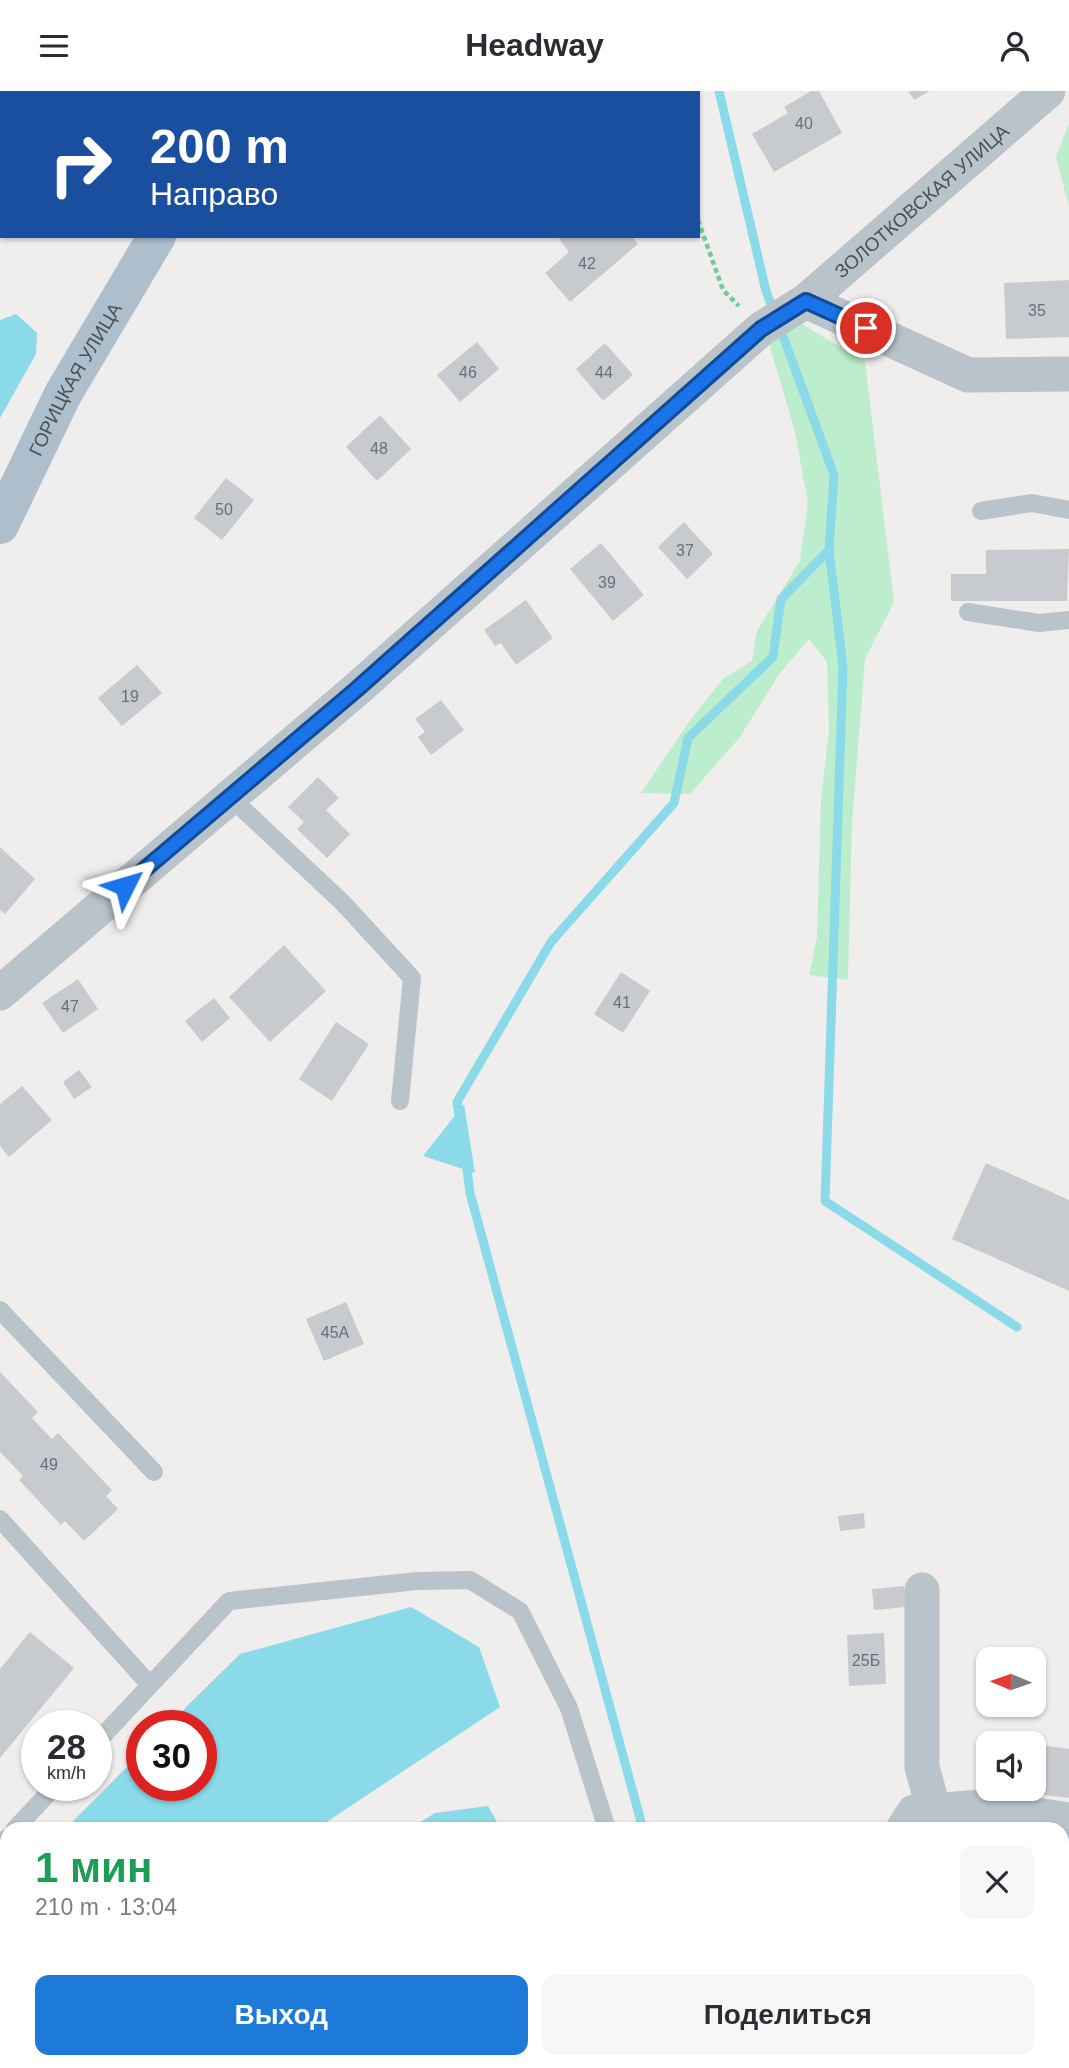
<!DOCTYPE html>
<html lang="ru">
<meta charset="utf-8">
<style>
:root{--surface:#fff;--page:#f7f7f7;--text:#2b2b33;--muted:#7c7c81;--accent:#1e7ad9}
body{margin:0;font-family:Helvetica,sans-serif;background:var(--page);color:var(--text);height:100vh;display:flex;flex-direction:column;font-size:26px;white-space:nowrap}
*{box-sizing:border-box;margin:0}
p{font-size:23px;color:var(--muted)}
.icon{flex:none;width:38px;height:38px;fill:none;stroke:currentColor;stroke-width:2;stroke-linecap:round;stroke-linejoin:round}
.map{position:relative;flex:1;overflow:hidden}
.sheet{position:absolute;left:0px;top:1731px;width:1069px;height:247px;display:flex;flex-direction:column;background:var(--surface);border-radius:21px 21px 0 0;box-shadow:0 2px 5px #0004}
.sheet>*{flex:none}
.banner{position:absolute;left:0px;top:0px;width:700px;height:147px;box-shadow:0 2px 5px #0004;background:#1a4fa0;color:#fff;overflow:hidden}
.needle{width:46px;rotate:272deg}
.controls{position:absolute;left:976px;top:1556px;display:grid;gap:14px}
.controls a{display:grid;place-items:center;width:70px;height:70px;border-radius:14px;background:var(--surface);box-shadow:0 2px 5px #0004;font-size:35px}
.speed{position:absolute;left:21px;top:1619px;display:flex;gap:14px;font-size:35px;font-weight:700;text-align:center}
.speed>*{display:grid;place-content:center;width:91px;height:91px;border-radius:50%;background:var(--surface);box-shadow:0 2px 5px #0004;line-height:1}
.speed small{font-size:18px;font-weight:400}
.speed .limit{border:10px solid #d22;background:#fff;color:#111}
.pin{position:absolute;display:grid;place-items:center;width:60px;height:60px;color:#fff;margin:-30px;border:4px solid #fff;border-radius:50%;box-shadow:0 2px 7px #0007}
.me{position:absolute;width:77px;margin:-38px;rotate:50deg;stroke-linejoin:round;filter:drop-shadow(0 0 5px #0008)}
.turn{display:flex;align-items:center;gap:24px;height:147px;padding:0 35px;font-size:32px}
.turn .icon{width:91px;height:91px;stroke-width:2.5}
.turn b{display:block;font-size:49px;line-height:60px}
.round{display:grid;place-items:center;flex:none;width:74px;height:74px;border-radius:14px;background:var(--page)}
.head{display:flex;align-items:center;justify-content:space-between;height:119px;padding:0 35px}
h1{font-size:42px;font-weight:700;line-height:52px;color:#1e9e55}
.action{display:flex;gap:14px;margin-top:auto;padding:14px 35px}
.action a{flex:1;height:80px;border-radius:14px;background:var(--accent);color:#fff;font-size:28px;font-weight:700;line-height:80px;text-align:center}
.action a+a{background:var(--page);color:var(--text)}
header{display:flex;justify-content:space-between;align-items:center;height:91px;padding:0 35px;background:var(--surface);font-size:32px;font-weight:700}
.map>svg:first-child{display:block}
.green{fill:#bcedcc}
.water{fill:#8adae9}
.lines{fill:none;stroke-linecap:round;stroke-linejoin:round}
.stream{stroke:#8adae9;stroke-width:9}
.building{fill:#c7cbd0}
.path{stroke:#75ca9b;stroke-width:4.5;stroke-dasharray:5 3.5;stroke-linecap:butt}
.service{stroke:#b9c3ca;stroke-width:18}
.minor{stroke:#b9c3ca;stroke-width:35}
.primary{stroke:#adbecc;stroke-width:38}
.route-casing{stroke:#114b97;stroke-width:18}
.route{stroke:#1a73e8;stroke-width:12}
.labels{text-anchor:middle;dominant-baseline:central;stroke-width:5;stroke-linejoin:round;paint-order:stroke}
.number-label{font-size:16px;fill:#667078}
.street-label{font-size:19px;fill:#46525a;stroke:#fff}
</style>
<header><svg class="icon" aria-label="menu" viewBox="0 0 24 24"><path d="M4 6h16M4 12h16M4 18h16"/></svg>Headway<svg class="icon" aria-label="person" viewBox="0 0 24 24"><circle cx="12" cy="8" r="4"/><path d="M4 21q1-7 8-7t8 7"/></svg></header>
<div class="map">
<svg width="1069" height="1977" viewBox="0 0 1069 1977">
<rect width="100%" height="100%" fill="#f0eded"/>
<!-- green -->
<path class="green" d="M 1069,32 L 1069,116 L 1056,66 Z
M 800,232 L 865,271 L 894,511 L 865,568 L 852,732 L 848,889 L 809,884 L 817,846 L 821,710 L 829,639 L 827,571 L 809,548 L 780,582 L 740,646 L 690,703 L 641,702 L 691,628 L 723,588 L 752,570 L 757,540 L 800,470 L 808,411 L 794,337 L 768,249 Z"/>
<!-- water -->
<path class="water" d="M 16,223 L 37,242 L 36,263 L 0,327 L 0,229 Z
M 464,1013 L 475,1082 L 423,1065 Z
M 411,1516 L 479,1556 L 500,1616 L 316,1738 L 65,1738 L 142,1661 L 142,1694 L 201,1694 L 201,1634 L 168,1634 L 240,1563 Z
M 488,1715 L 501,1738 L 409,1738 L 435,1722 Z
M 7,1795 L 7,1938 L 0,1942 L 0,1802 Z
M 23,1971 L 23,1970 L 376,1971 L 366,1977 L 13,1977 Z
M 466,1971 L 610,1970 L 613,1977 L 457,1977 Z"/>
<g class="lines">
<!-- stream -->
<path class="stream" d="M 719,0 L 766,200 L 774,221
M 829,459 L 843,576 L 825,1110 L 1017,1236
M 460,1032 L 457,1011 L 551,851 L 674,712 L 688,647 L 773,566 L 781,508 L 829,459 L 834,384 L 779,234
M 466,1070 L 470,1102 L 643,1738
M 706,1970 L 708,1977"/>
</g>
<!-- building -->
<path class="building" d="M 811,0 L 819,0 L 842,42 L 774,81 L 752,43 L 788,22 L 784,16 Z
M 908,0 L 930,0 L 914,9 Z
M 562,145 L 586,145 L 587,147 L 590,145 L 632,145 L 638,153 L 570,211 L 545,182 L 569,161 L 559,148 Z
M 1069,189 L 1069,246 L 1006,248 L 1004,192 Z
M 477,251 L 499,278 L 460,311 L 437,284 Z
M 605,252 L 633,284 L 603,310 L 576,278 Z
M 380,324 L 411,358 L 377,390 L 346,356 Z
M 226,387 L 254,409 L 222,449 L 194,427 Z
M 684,431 L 713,463 L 687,488 L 658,456 Z
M 601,452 L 644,504 L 613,530 L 570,478 Z
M 1069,458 L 1067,510 L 951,510 L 951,483 L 986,483 L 986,459 Z
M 526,509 L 553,547 L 516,574 L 501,552 L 495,555 L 484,539 Z
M 137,574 L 162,602 L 122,635 L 98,607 Z
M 441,609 L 464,639 L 431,664 L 418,646 L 425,641 L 415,628 Z
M 318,686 L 339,707 L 326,719 L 350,743 L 327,767 L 297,738 L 304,731 L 288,716 Z
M 0,756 L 35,788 L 5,823 L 0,819 Z
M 284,854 L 326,900 L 270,951 L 229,906 Z
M 621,881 L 650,900 L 623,942 L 594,923 Z
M 78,888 L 98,918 L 63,942 L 42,912 Z
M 214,907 L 230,927 L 202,951 L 185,930 Z
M 336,931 L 369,953 L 332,1010 L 299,988 Z
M 79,979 L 92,996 L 74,1008 L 63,991 Z
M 22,995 L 52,1029 L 9,1066 L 0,1055 L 0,1013 Z
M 986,1072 L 1069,1109 L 1069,1200 L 952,1148 Z
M 346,1211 L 364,1253 L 324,1270 L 306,1228 Z
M 0,1281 L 38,1321 L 32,1327 L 52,1348 L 58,1342 L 112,1399 L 106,1405 L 118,1418 L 84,1450 L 65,1430 L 61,1434 L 19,1389 L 23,1385 L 0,1361 Z
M 864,1422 L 865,1437 L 840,1440 L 838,1425 Z
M 904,1495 L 906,1516 L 874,1519 L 872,1498 Z
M 30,1541 L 74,1577 L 0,1667 L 0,1578 Z
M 884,1542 L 886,1593 L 849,1595 L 847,1544 Z
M 1034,1653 L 1069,1658 L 1069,1707 L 1013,1700 L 1014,1698 L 1034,1698 Z"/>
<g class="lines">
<!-- path -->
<path class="path" d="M 612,0 L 615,2
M 698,129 L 723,199 L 739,215"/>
<!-- service -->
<path class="service" d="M 981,420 L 1032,412 L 1069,419
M 968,521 L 1039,532 L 1069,529
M 230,706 L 343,812 L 412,887 L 400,1010
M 0,1219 L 154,1381
M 0,1428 L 150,1594
M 96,1652 L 229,1510 L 417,1490 L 470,1489 L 520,1520 L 569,1617 L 607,1738
M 15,1738 L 56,1694
M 0,1754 L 7,1747
M 679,1970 L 680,1977"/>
<!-- minor -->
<g class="minor">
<path d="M 806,210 L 968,284 L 1069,283"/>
<path id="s1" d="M 0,902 L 357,598 L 761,238 L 806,210 L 1048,0"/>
<path d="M 922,1499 L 922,1676 L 934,1720"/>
<path d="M 903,1738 L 914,1721 L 983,1716 L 1069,1729"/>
</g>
<!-- primary -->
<g class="primary">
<path d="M 242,2 L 243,0"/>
<path id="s2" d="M 0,434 L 63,303 L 157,145"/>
</g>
</g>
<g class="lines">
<defs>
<path id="route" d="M 125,795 L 357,598 L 761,238 L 806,210 L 866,237"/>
</defs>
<!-- route casing -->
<use href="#route" class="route-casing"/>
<!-- route -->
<use href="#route" class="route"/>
</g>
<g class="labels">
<!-- number labels -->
<g class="number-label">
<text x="804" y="32">40</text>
<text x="587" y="172">42</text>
<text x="1037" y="219">35</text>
<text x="468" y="281">46</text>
<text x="604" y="281">44</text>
<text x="379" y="357">48</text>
<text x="224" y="418">50</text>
<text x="685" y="459">37</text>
<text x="607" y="491">39</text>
<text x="130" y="605">19</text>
<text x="622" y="911">41</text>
<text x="70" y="915">47</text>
<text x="335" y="1241">45А</text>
<text x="49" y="1373">49</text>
<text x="866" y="1569">25Б</text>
</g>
<!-- street labels -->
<g class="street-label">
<text stroke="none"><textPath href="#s1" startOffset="1216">ЗОЛОТКОВСКАЯ УЛИЦА</textPath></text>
<text stroke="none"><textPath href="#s2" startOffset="164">ГОРИЦКАЯ УЛИЦА</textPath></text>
</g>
</g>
</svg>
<div class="controls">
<a><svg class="needle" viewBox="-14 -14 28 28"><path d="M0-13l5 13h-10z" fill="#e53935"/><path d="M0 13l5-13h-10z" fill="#7c7c81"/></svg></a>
<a><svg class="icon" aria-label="sound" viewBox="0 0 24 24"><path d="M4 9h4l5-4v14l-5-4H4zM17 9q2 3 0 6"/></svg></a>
</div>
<div class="speed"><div>28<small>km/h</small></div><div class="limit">30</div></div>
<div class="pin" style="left:866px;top:237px;background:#d93025"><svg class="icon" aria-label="arrive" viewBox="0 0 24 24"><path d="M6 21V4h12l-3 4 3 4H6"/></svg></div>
<svg class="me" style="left:125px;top:795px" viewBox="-20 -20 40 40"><path d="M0-17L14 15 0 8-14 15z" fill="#1a73e8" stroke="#fff" stroke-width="4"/></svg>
<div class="banner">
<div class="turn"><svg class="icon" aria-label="right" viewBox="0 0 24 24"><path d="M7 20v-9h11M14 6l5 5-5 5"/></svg><div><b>200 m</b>Направо</div></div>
</div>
<section class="sheet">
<div class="head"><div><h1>1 мин</h1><p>210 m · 13:04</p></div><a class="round"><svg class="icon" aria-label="close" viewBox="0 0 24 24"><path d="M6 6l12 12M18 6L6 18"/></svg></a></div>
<div class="action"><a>Выход</a><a>Поделиться</a></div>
</section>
</div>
